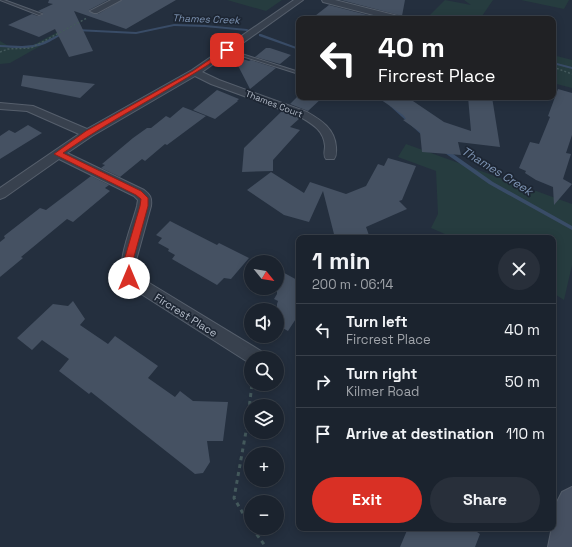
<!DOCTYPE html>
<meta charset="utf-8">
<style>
:root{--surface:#1b232e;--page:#282f3a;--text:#f1f3f6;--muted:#a0a4aa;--line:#39404a;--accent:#d93025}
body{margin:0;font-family:"Space Grotesk",sans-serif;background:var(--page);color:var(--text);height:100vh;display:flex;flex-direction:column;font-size:15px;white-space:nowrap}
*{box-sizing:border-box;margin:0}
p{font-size:13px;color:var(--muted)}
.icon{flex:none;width:22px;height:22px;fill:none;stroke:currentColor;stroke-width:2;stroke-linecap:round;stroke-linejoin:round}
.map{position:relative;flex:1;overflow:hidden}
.sheet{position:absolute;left:296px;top:235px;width:260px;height:296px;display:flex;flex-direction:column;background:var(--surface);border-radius:8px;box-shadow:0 2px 10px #0003,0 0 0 1px var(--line)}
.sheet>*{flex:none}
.hud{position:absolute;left:296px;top:16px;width:260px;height:84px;border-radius:8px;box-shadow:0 2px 10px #0003,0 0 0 1px var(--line);background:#202124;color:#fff;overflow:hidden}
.needle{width:26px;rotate:120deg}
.controls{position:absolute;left:244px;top:255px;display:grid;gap:8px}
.controls a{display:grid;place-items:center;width:40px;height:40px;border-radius:50%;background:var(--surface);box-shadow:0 2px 10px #0003,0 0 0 1px var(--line);font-size:20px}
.pin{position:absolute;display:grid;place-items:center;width:34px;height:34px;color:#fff;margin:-17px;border-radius:8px;box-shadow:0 2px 6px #0006}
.me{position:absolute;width:44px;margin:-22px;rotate:0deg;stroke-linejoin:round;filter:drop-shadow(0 0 3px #0008)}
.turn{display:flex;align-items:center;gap:14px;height:84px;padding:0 16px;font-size:18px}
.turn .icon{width:52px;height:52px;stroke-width:2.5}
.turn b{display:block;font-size:28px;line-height:34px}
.round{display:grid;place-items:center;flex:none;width:42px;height:42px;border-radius:21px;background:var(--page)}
.head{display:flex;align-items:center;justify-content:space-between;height:68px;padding:0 16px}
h1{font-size:24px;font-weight:700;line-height:30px}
.button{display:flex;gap:8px;margin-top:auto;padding:8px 16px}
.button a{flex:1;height:46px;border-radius:24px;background:var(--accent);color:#fff;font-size:16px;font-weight:700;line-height:46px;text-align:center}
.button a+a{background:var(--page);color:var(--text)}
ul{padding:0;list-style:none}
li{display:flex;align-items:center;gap:12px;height:52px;padding:0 16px;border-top:1px solid var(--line)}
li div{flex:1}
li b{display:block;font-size:15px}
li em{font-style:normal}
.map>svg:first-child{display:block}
.green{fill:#263c3f}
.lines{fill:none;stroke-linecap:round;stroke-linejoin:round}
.stream{fill:#394c67;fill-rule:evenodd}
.building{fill:#455162}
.lane-casing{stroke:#565f6c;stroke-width:2}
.street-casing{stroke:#565f6c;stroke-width:2}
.secondary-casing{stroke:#565f6c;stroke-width:2}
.path-far1{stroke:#44595c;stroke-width:1.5;stroke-dasharray:2 2;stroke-linecap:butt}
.path{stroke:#44595c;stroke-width:3;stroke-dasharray:4 4;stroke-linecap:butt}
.lane{fill:#38414e;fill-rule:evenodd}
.street{fill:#38414e;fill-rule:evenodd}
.secondary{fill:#465061;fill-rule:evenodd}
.route{fill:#d93025;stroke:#8d1f18}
.labels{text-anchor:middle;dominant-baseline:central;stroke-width:3.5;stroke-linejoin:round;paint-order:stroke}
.far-street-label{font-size:9px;fill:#b4bcc9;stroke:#1d2633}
.far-water-label{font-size:10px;font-style:italic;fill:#7c92b1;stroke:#1d2633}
.street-label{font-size:11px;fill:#b4bcc9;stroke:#1d2633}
.water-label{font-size:12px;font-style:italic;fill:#7c92b1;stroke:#1d2633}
</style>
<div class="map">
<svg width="572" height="547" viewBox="0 0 572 547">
<rect width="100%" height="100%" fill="#242f3e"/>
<!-- green -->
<path class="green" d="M 227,0 L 282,0 L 266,11 Z
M 445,0 L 471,5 L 464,0 L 493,0 L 480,19 L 427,18 Z
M 521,0 L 569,0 L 564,9 Z
M 69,26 L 74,27 L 10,63 L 0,64 L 0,41 L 12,48 L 33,45 Z
M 553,55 L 572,60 L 572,88 L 553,83 Z
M 406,144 L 572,204 L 572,265 L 564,300 L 553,293 L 553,238 L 454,238 L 431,228 L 438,214 L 436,171 L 398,157 Z"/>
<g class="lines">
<!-- stream -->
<path class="stream" d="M 447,17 L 449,17 L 450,19 L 446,19 Z
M 174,24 L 205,25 L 247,29 L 249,30 L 247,31 L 205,27 L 174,26 L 136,34 L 76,31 L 74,30 L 76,29 L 136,32 Z
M 64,32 L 66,33 L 65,34 C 58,36 52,41 45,44 C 30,50 15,48 0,47 L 0,45 L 22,46 L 33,45 L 43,42 Z
M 259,34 L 261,34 L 299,48 L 299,50 L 259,36 Z
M 553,62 L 572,67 L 572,69 L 553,64 Z
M 390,104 L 392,104 L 427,136 L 427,138 L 425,138 L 390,106 Z
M 442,149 L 446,149 L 493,182 L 572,226 L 572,230 L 489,184 L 442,151 Z"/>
</g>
<!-- building -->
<path class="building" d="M 49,0 L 108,0 L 89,10 L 94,14 L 98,14 L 122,0 L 176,0 L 126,29 L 74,11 L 93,51 L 69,57 L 55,29 L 39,37 L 8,25 L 32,14 L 38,16 L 42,15 L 43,13 L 38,11 L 53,4 L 48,3 Z
M 341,0 L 405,0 L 402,16 Z
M 329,5 L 383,19 L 311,19 Z
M 266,48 L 270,48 L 291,55 L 280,64 L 255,57 Z
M 233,56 L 249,61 L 251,60 L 276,68 L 250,89 Z
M 23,75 L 95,84 L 80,98 L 21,86 Z
M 558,89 L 572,93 L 572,135 L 566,153 L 571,154 L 563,179 L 572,184 L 554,205 L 553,187 L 536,180 L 525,173 L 526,171 L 519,168 L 530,142 L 539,144 L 550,117 L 548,116 Z
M 217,90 L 239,99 L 237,101 L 238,101 L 215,119 L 193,110 Z
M 297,97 L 323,97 L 308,111 L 290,104 Z
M 377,97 L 407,97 L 444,122 L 471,131 L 468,97 L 492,97 L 500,147 L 458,142 L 461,155 L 422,152 L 420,132 L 403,120 L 406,119 L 403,115 Z
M 183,107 L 206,116 L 167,145 L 165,144 L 145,161 L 142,159 L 120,177 L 101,168 L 105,165 L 102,164 L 133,138 L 147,128 L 151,128 L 166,116 L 170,118 Z
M 282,111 L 300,118 L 290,127 L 300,130 L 273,160 L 273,171 L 242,172 L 244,148 Z
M 28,125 L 42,133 L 0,159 L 0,136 L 9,130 L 15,133 Z
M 388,158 L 416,166 L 402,200 L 399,201 L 407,209 L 366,227 L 370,238 L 335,238 L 323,191 L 309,222 L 284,215 L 247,190 L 271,172 L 304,193 L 310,182 L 346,194 L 366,186 L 378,164 L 384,166 Z
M 91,176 L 109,185 L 105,188 L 110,191 L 73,222 L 67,219 L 21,257 L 23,258 L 0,277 L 0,242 L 5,238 L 4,236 L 40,208 L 46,210 Z
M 170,221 L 217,245 L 219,243 L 249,258 L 231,279 L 224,278 L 217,285 L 172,259 L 175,255 L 168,251 L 169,249 L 158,243 L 162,238 L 156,235 Z
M 277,269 L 299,281 L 299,314 L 288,331 L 277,325 L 277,304 L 278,301 L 274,299 L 277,294 Z
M 73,301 L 85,319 L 80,325 L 108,344 L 115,336 L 158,366 L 148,378 L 175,397 L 180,391 L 193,401 L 228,402 L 223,441 L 207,441 L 210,462 L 203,473 L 195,474 L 91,392 L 89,394 L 59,371 L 69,359 L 42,340 L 32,350 L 17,338 L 53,304 L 68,306 Z
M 408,528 L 471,528 L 480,534 L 475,547 L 400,547 Z"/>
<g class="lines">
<defs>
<path id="lane" d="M 0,0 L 4,0 L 42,14 L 39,15 Z
M 226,49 L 299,72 L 299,74 L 226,51 Z"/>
<path id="street" d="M 111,0 L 121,0 L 97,13 L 94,13 L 90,11 Z
M 294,0 L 303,0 L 202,72 L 219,80 L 307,112 C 321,120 335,129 336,147 C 336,151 337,155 334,159 L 326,159 C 323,155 325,151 325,146 C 324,130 312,124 299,116 L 211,84 L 195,76 L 92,136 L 67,153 L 144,190 C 150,195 152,197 151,206 L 135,264 L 136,275 L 261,351 L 263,358 L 251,358 L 251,364 L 124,283 C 115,264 132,226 137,206 L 138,200 L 134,196 L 59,159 L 5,197 L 0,199 L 0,188 L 79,134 L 27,111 L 0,109 L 0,103 L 33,106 L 87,129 L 192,70 Z
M 322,0 L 335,0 L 402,17 L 403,19 L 389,19 L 323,2 Z"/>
<path id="secondary" d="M 572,487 L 572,547 L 548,547 L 557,502 L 562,492 Z"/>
</defs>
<!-- lane casing -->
<use href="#lane" class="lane-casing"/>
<!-- street casing -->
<use href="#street" class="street-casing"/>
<!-- secondary casing -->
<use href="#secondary" class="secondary-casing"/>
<!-- path-far1 -->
<path class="path-far1" d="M 0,52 L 8,49 L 31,48 L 87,18
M 553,67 L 572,74"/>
<!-- path -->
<path class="path" d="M 251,527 L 234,498 L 247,426 L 252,384
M 252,528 L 266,547"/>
<!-- lane -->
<use href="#lane" class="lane"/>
<!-- street -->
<use href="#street" class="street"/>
<!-- secondary -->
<use href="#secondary" class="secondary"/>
</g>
<!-- route -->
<path class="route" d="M 227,48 L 230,50 L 229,51 C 175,88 116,116 63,153 L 141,191 L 148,198 L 148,206 L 132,264 L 133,278 L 132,281 L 126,281 L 123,264 L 140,206 L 141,199 L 136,195 L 54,154 L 86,131 L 193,71 Z"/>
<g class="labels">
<!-- far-street labels -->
<g class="far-street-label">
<text transform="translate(274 104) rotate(21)">Thames Court</text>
</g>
<!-- far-water labels -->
<g class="far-water-label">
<text transform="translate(206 19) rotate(2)">Thames Creek</text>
</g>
<!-- street labels -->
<g class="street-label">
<text transform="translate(186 315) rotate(32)">Fircrest Place</text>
</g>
<!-- water labels -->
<g class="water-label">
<text transform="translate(497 171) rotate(32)">Thames Creek</text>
</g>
</g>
</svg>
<div class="controls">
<a><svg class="needle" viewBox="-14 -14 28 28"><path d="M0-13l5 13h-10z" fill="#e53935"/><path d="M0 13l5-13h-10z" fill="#a0a4aa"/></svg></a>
<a><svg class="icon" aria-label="sound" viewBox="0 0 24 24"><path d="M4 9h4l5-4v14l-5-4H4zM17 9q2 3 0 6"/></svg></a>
<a><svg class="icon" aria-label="search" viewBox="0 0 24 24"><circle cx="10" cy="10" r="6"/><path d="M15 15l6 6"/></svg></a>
<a><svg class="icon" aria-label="layers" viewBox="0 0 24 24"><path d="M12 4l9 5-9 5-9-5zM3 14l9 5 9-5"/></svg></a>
<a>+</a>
<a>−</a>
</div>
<div class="pin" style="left:227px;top:50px;background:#d93025"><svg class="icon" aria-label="arrive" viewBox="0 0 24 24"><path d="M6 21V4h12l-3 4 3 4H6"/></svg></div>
<svg class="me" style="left:129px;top:278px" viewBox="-20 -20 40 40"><circle r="19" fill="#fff"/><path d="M0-13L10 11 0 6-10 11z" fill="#d93025"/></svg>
<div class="hud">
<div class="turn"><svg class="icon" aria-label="left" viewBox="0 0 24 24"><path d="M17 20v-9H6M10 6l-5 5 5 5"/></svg><div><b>40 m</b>Fircrest Place</div></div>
</div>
<section class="sheet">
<div class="head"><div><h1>1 min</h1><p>200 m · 06:14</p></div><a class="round"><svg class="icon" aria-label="close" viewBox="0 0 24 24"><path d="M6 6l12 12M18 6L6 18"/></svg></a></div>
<ul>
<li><svg class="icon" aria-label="left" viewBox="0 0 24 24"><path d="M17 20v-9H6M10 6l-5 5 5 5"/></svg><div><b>Turn left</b><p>Fircrest Place</p></div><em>40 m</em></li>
<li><svg class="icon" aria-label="right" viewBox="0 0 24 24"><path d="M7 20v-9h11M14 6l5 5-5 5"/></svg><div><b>Turn right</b><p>Kilmer Road</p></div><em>50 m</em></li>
<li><svg class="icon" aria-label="arrive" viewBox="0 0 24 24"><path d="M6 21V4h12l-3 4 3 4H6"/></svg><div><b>Arrive at destination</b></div><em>110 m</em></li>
</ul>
<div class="button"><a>Exit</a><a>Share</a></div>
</section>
</div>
